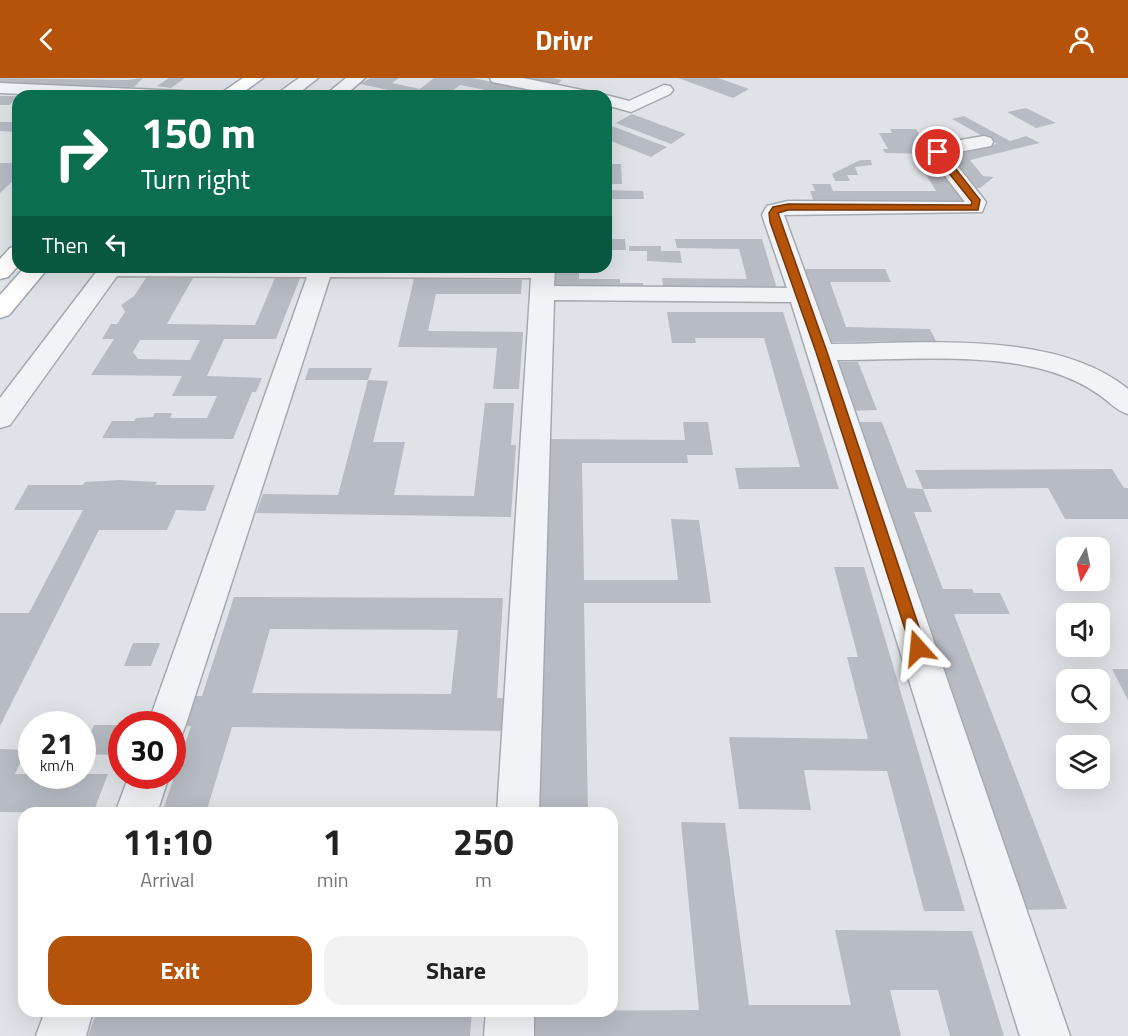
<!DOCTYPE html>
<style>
:root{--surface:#fff;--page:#f2f2f2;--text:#222;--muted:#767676;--accent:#b45309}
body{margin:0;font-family:"Titillium Web",sans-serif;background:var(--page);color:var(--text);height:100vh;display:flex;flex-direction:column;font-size:22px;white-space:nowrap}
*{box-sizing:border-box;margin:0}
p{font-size:20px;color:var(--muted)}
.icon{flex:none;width:33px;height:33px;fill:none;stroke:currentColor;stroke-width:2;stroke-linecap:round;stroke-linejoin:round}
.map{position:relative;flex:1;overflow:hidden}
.sheet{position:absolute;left:18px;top:729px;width:600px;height:210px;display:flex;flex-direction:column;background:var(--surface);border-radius:18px;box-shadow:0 6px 24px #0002}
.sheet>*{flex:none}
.banner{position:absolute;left:12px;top:12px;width:600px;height:183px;border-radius:18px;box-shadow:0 6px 24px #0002;background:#0b6e4f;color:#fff;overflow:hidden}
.needle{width:39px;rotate:189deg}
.buttons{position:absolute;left:1056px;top:459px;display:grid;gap:12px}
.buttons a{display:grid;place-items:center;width:54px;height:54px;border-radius:12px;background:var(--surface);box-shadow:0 6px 24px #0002;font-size:30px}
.speed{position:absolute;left:18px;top:633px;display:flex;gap:12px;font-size:30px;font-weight:700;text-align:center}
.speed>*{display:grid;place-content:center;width:78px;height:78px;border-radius:50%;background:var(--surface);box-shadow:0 6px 24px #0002;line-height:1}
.speed small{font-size:15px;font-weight:400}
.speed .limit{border:9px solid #d22;background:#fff;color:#111}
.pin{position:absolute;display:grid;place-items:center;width:51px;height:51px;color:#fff;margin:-26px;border:3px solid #fff;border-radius:50%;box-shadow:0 2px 6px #0007}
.me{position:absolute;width:66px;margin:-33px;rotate:342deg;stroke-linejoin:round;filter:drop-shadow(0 0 4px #0008)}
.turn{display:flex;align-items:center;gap:21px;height:126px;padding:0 30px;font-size:27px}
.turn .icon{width:78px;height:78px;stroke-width:2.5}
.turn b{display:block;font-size:42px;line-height:51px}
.then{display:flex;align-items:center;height:57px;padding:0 30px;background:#0003;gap:12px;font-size:22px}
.eta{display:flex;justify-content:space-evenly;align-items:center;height:102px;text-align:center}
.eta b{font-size:36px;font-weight:700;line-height:42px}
.cta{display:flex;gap:12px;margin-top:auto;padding:12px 30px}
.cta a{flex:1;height:69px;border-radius:18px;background:var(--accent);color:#fff;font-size:24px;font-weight:700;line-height:69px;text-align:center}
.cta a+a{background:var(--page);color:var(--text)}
header{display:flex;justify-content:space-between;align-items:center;height:78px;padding:0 30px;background:var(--accent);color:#fff;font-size:27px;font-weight:700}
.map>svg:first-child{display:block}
.building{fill:#b7bcc4;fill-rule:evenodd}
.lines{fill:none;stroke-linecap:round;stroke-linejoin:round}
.minor-casing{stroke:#a5aab1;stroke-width:3}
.major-casing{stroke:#9fa7b2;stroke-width:3}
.minor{fill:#f2f3f6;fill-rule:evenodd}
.major{fill:#fff;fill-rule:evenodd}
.route{fill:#b45309;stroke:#753606;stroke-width:1.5}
</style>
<header><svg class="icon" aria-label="back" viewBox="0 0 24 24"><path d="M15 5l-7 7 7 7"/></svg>Drivr<svg class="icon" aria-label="person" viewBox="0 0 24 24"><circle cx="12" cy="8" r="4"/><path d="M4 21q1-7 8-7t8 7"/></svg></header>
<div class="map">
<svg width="1128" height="958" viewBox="0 0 1128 958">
<rect width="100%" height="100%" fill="#dfe3e7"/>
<!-- building -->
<path class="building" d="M 0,0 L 127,2 L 143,0 L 134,9 L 0,5 Z
M 169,0 L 185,0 L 171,10 L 157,8 Z
M 370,0 L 399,0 L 392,5 L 420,11 L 434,0 L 472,0 L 541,13 L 536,18 L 516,18 L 460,7 L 446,18 L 417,18 L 360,6 Z
M 529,0 L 552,0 L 562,2 L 556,7 L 527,2 Z
M 678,0 L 718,0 L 749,11 L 733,20 Z
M 0,18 L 20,18 L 9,27 L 0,27 Z
M 1026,30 L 1056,45 L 1036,50 L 1007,34 Z
M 632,36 L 686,56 L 671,66 L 616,45 Z
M 964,38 L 1010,63 L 1026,58 L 1040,65 L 970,82 L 983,98 L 994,99 L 980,110 L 972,110 L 946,75 L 997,66 L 952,41 Z
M 0,44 L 18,44 L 18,54 L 0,53 Z
M 612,48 L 667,69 L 651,79 L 606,61 L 606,51 Z
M 890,51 L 916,51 L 922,60 L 928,60 L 932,67 L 926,67 L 932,76 L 885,75 L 883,71 L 888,71 L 879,55 L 892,55 Z
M 18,78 L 18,98 L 0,115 L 0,85 L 11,85 Z
M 860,82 L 871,82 L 872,87 L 855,89 L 858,97 L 847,97 L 850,103 L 835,103 L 832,96 Z
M 606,86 L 621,86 L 622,106 L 606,106 Z
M 924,93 L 946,93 L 966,124 L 814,124 L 810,113 L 815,113 L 812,106 L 830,106 L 833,113 L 936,113 Z
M 606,112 L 643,113 L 644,121 L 606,121 Z
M 606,161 L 625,161 L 626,172 L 606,172 Z
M 675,161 L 762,161 L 778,214 L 664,214 L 662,200 L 747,201 L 739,171 L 677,170 Z
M 629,168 L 661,168 L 661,173 L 680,173 L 682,185 L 647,183 L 647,173 L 629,173 Z
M 555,189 L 579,189 L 579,201 L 620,201 L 620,205 L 643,205 L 644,214 L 555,215 Z
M 804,191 L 885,191 L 891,204 L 830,204 L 846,249 L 930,251 L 936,263 L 829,264 Z
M 146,200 L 193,200 L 167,246 L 255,247 L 275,200 L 300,200 L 276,261 L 224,261 L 207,298 L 262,300 L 256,314 L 252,314 L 233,361 L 102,360 L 112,343 L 134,343 L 136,340 L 153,339 L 155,335 L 172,335 L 170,340 L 207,340 L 217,318 L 172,318 L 182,298 L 91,297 L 114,261 L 102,261 L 111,246 L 117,246 L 125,234 L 121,227 L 134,218 ZM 140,262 L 200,262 L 190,282 L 138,281 L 133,274 Z
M 414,201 L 522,202 L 521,216 L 436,216 L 428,253 L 523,254 L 519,311 L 493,311 L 497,270 L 398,269 Z
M 667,234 L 783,234 L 839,411 L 739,411 L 735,390 L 800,389 L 764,260 L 695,260 L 696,265 L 672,265 Z
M 831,284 L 858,284 L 877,332 L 849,333 Z
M 309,290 L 372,290 L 368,302 L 388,303 L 373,364 L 405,364 L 394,417 L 474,418 L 485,325 L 514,325 L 511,367 L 516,367 L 511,439 L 256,435 L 263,416 L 338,417 L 368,302 L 305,302 Z
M 683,344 L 708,344 L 713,377 L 687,377 L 688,385 L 582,385 L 584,502 L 678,502 L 671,441 L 699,442 L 711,525 L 584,525 L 588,735 L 537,735 L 546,361 L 685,362 Z
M 851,344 L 882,344 L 907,410 L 923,411 L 915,392 L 1112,391 L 1124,410 L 1128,410 L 1128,441 L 1065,441 L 1048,410 L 923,411 L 932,434 L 914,434 L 943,511 L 972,511 L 974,515 L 1000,515 L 1010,536 L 954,536 L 1067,831 L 1021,832 Z
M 120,402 L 157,404 L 155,407 L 215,407 L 205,433 L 176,432 L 167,452 L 99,452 L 0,648 L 0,535 L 29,535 L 83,432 L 14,432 L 28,407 L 83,407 L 85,404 Z
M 834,489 L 864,489 L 965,833 L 924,833 L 887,693 L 804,692 L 811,732 L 739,731 L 729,659 L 868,661 L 847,579 L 858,579 Z
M 234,519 L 503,520 L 497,620 L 509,620 L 508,653 L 232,649 L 206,735 L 162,735 L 191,648 L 180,649 L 190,618 L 202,618 ZM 270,551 L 458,552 L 451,616 L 252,615 Z
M 133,565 L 160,565 L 151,588 L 124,588 Z
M 1112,591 L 1128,591 L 1128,622 Z
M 94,647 L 122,647 L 122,660 L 115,677 L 82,676 Z
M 0,671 L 26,672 L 15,696 L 108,696 L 93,735 L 0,734 Z
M 681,744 L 725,745 L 749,927 L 851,927 L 835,852 L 972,853 L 1004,958 L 950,958 L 938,912 L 890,912 L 901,958 L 532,958 L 533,933 L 699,932 Z
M 97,933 L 472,933 L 470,958 L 88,958 Z"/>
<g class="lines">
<defs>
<path id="minor" d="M 299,0 L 318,0 L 295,18 L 274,18 Z
M 346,0 L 365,0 L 344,18 L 324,18 Z
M 490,0 L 523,0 L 587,13 L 593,14 L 596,18 L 562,18 L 492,4 Z
M 0,5 L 182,13 L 188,14 L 191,18 L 65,18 L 0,15 Z
M 664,7 L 670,8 L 673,12 L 670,16 L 631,34 L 606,27 L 606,18 L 601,18 L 606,17 L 629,23 Z
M 984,58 L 991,60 L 993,64 L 991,68 L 948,76 L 986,124 L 982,134 L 784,137 L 831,266 C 921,266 1054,251 1128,311 L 1128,336 C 1115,332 1109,323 1098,316 C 1084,306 1068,299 1052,294 C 990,274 902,282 837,282 L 1070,958 L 1020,958 L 791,224 L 554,222 L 539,735 L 497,735 L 531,200 L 330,199 L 186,646 L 181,659 L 172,663 L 172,646 L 148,646 L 307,199 L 117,198 L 10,347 L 0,350 L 0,320 L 100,189 L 555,189 L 554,208 L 787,210 L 762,137 L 767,128 L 788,123 L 965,124 L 928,76 L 937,66 Z
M 129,698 L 169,698 L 157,735 L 115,735 Z
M 45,933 L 93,933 L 86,958 L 36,958 Z
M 486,933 L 534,933 L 534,958 L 484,958 Z"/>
<path id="major" d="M 243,0 L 263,0 L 238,18 L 217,18 Z
M 18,168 L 18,188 L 8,199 L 0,201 L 0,181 L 10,170 Z
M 25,189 L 49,189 L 9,237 L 0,240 L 0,217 Z"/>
</defs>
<!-- minor casing -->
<use href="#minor" class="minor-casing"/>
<!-- major casing -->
<use href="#major" class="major-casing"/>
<!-- minor -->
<use href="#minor" class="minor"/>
<!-- major -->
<use href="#major" class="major"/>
</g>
<!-- route -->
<path class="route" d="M 935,72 L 941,72 L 980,122 L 978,132 L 788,132 L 778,135 L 827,274 L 926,570 L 924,575 L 918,577 L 913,575 L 911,570 L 816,274 L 770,144 L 769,135 L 773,129 L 788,126 L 971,127 L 972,124 L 936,79 Z"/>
</svg>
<div class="buttons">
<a><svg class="needle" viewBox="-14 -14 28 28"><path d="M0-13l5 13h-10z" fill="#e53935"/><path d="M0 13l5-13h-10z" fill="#767676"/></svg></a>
<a><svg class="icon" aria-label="sound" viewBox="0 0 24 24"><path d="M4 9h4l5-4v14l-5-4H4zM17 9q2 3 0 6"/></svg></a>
<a><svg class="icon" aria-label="search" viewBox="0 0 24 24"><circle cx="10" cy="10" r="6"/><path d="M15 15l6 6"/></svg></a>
<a><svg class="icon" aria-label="layers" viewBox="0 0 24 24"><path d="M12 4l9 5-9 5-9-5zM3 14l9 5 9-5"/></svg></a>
</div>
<div class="speed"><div>21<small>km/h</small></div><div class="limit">30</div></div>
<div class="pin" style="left:938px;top:74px;background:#d93025"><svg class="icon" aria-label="arrive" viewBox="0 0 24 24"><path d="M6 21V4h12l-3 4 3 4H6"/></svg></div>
<svg class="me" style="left:918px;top:570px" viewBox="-20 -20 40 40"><path d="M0-17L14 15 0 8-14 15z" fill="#b45309" stroke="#fff" stroke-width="4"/></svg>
<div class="banner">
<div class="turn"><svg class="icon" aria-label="right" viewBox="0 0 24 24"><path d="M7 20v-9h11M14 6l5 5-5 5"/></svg><div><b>150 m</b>Turn right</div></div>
<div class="then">Then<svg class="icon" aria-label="left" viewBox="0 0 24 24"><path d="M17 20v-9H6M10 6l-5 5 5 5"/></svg></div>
</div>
<section class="sheet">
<div class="eta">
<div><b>11:10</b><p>Arrival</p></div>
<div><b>1</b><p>min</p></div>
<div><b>250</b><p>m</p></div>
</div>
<div class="cta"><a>Exit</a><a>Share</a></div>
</section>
</div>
